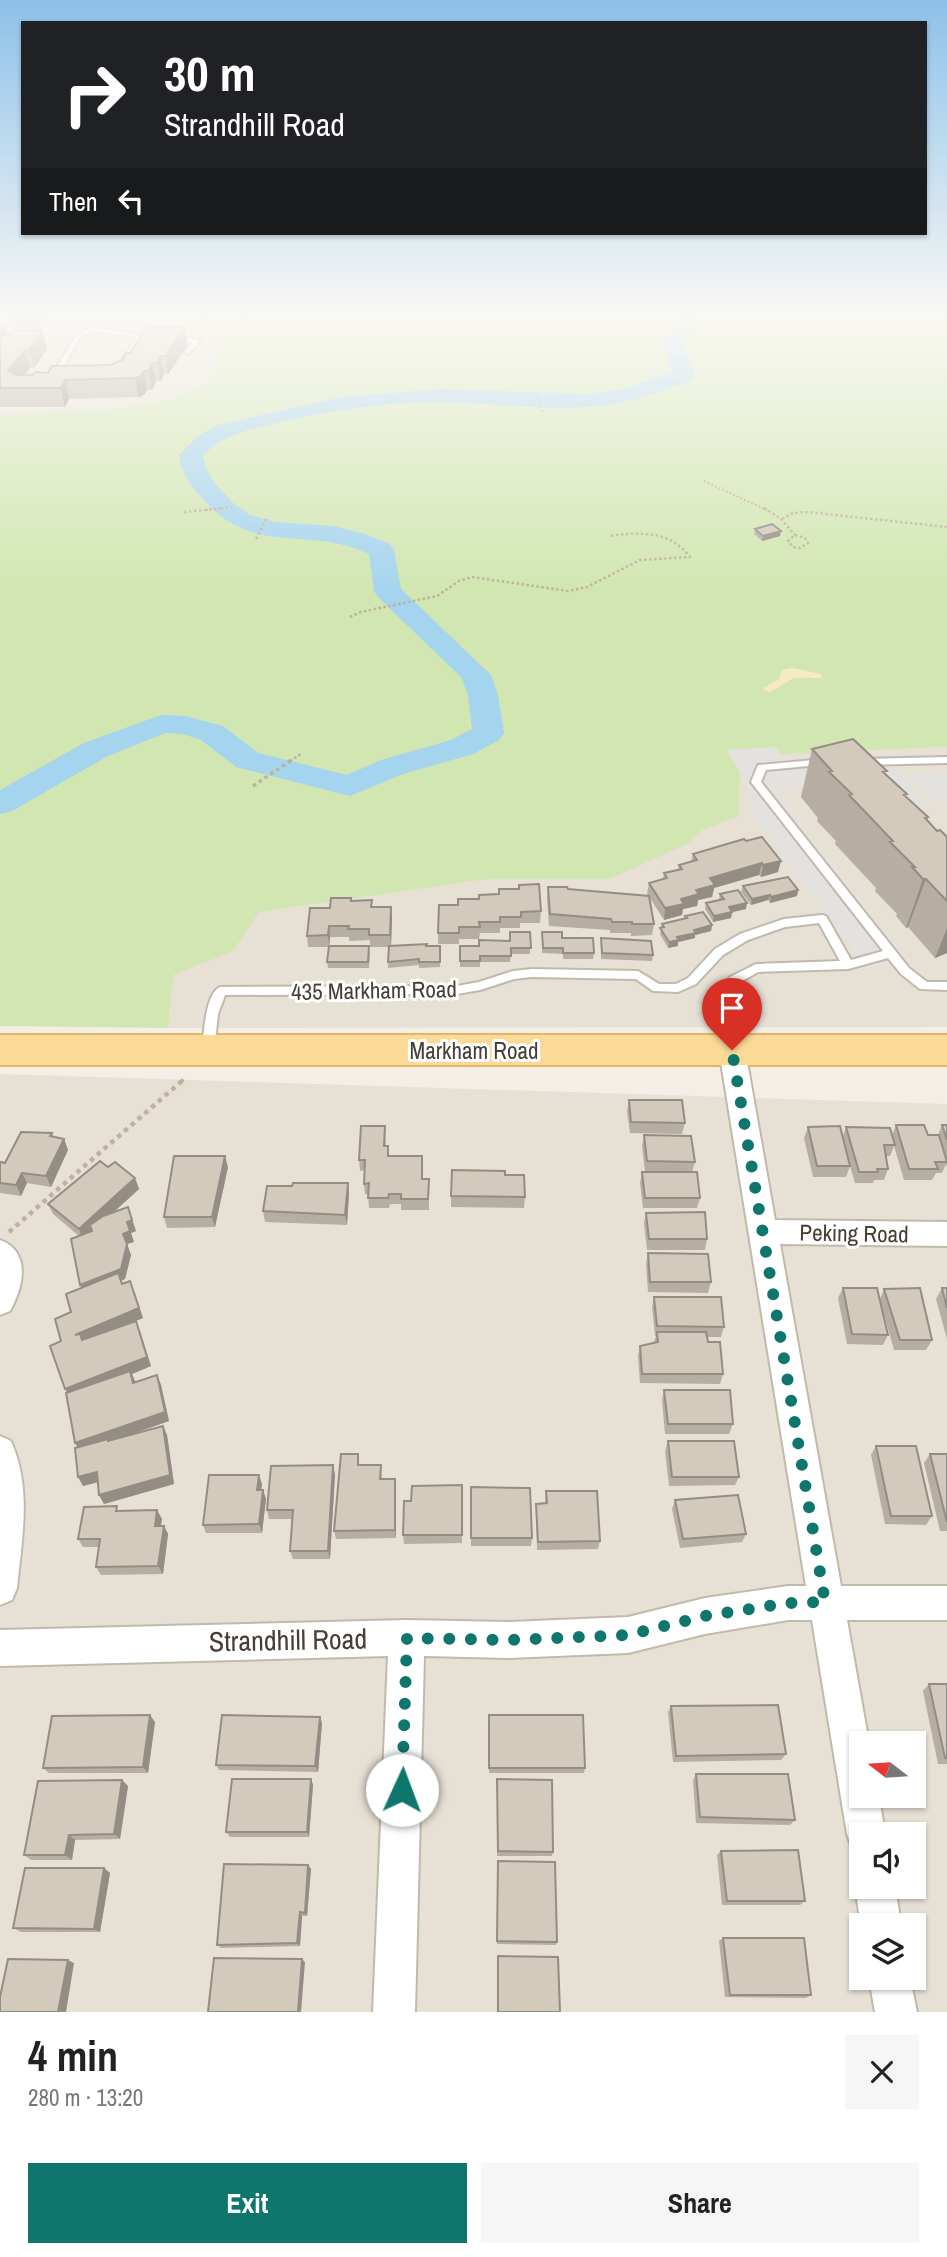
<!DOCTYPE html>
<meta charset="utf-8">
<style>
:root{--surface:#fff;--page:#f6f6f6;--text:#222;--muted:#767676;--accent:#0f766e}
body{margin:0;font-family:"Archivo Narrow",sans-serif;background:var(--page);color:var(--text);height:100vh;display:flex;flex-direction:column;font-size:26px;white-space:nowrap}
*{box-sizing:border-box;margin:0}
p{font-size:23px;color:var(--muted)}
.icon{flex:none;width:38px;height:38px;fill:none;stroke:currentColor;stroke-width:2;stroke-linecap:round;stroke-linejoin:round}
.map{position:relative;height:2012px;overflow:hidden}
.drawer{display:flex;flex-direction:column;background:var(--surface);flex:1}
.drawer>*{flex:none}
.banner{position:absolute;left:21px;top:21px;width:906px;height:214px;border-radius:0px;box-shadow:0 2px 5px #0004;background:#202124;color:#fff;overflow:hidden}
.needle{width:46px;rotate:287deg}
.fabs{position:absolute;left:849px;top:1731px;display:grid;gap:14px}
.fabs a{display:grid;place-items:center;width:77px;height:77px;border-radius:0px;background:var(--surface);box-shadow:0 2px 5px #0004;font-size:35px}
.pin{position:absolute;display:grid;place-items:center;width:60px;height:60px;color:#fff;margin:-72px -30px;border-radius:50% 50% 50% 0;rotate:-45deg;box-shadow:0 0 7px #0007}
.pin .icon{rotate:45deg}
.me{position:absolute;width:77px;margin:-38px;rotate:2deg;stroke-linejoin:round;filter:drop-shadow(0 0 5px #0008)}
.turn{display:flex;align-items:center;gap:24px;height:147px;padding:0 28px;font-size:32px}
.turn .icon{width:91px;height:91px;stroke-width:2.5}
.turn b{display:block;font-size:49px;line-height:60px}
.then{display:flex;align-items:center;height:66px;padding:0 28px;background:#0003;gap:14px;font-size:26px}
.round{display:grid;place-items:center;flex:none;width:74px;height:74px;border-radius:0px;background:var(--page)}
.summary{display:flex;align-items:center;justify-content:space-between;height:119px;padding:0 28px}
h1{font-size:42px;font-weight:800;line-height:52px}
.cta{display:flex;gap:14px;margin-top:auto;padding:14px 28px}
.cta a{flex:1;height:80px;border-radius:0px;background:var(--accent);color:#fff;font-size:28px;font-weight:800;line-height:80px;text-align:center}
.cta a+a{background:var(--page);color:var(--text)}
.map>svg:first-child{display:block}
.residential{fill:#e7e0d5;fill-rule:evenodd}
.green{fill:#d1e6b0}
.sand{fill:#f6e9c3}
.parking{fill:#e4e2df}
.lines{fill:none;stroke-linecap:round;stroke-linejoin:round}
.river{fill:#a4d4ee;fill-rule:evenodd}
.service-casing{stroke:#c1b9ac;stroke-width:4}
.minor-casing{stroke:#c1b9ac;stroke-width:4}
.primary-casing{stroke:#e0b667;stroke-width:4}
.path-far3{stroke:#c0b19b;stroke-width:2;stroke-dasharray:2 2;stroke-linecap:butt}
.path-far2{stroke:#c0b19b;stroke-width:2.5;stroke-dasharray:2.5 2.5;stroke-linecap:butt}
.path-far1{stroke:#c0b19b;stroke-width:3.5;stroke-dasharray:3.5 3.5;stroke-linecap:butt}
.path{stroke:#c0b19b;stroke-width:4.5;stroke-dasharray:4.5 4.5;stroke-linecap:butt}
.service{fill:#fff;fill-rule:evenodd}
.minor{fill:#fff;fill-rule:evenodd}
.primary{fill:#fbda97;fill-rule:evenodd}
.wall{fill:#b6aea2}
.shaded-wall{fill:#948d84}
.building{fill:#d4cabc;stroke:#948d84;stroke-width:2}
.route{stroke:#0f766e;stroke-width:12;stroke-dasharray:0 21.6}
.labels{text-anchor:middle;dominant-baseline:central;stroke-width:6;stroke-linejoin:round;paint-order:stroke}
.street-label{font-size:23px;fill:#463f36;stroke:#fff}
.near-street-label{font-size:28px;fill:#463f36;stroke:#fff}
</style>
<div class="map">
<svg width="947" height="2012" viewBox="0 0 947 2012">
<rect width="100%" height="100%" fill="#f3efe7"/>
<!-- residential -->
<path class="residential" d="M 0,312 L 145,312 L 179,318 L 172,331 L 219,337 L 212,381 L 172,399 L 121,408 L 0,415 Z
M 947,747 L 947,1027 L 168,1028 L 177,924 L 625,858 L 740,756 Z
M 0,1074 L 947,1104 L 947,2012 L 0,2012 ZM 861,1743 L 914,1743 L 914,1796 L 861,1796 ZM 861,1834 L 914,1834 L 914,1886 L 861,1886 ZM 861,1925 L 914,1925 L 914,1978 L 861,1978 Z"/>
<!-- green -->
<path class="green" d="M 145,312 L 947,312 L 947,747 L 740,756 L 739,816 L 702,830 L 690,843 L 609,879 L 487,879 L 259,912 L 233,951 L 173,975 L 168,1028 L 0,1026 L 0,415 L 121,408 L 172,399 L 212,381 L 218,337 L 172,331 L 179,318 Z"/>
<!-- sand -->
<path class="sand" d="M 792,668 L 821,674 L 822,678 L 794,678 L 770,692 L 765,691 L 763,688 L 779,679 L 782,670 Z"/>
<!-- parking -->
<path class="parking" d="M 776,747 L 781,757 L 834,754 L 847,783 L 775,789 L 907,959 L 867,969 L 746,805 L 756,801 L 727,750 Z
M 898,769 L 930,808 L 895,815 L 864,775 Z
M 910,773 L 947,773 L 947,803 L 939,805 Z"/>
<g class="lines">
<!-- river -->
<path class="river" d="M 685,312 L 706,312 L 683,343 L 695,375 L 692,380 C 662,391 631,403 599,406 C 547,411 496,403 444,402 C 389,401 334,410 280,422 C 252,429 222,434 203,456 L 206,469 L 215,483 L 233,503 L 250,515 L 276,522 L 334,526 L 365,534 L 390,544 L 394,550 L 401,589 L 491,675 L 498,695 L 504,733 L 499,740 L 473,754 L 403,774 L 350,796 L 236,767 L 201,740 L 183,734 L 165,733 L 106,757 L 12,811 L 0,814 L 0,790 L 84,743 L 161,715 L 185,716 L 223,726 L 258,753 L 347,775 L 381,760 L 451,740 L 472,729 L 468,695 L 462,678 L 378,597 L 374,591 L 369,554 C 304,524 254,559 201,497 C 190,485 181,472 179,455 L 199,435 L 218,425 L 342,397 L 441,389 L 585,394 L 623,389 L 672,372 L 663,343 Z"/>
<defs>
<path id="service" d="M 100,312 L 106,312 L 97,328 L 144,336 L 123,367 L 118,366 L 137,337 L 94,331 L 81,336 L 64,366 L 73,372 L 73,374 L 69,374 L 58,368 L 57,367 L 77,334 L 91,328 Z
M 171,312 L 192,312 L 248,319 L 245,321 Z
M 173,337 L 197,339 L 200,341 L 188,354 L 185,352 L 192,343 L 171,340 L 170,339 Z
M 947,757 L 947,763 L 861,765 L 856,762 L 861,759 Z
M 825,759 L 829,760 L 829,764 L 766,770 L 761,782 L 909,968 L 927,982 L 947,982 L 947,990 L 920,989 L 901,974 L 888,958 L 848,969 L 758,972 L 739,983 L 733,997 L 738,1050 L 736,1053 L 728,1053 L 721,997 L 730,977 L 756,964 L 840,961 L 819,923 L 785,927 L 748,940 L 723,955 L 696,984 L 678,992 L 653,991 L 636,979 L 532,977 L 514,979 L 480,990 L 457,994 L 225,995 L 218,1014 L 214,1050 L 212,1053 L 204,1053 L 202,1050 C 204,1034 205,994 220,987 L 457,986 L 479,982 L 513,971 L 532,969 L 638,971 L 659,984 L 676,984 L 688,978 L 715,949 L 740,934 L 784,919 L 822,915 L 826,916 L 851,960 L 883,951 L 751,782 L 758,765 Z"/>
<path id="minor" d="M 732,1040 L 741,1043 L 745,1050 L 775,1220 L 947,1222 L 947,1246 L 780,1244 L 841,1586 L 947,1586 L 947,1620 L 847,1620 L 869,1743 L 861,1743 L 861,1796 L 879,1796 L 885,1834 L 861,1834 L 861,1851 L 852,1848 L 847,1834 L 812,1620 L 788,1620 L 705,1634 L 628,1653 L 509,1658 L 424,1656 L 415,2012 L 373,2012 L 388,1656 L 0,1666 L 0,1630 L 407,1620 L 509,1622 L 628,1617 L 705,1598 L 788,1586 L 806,1586 L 719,1050 L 723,1043 Z
M 0,1240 C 32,1252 23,1288 10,1311 L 0,1315 Z
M 0,1436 L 11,1441 C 32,1488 22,1538 17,1588 L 12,1600 L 0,1605 Z
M 861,1872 L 861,1886 L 895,1886 L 901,1925 L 861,1926 L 855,1886 Z
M 869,1978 L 910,1978 L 917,2012 L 875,2012 Z"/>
<path id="primary" d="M 0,1035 L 947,1035 L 947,1065 L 0,1065 Z"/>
</defs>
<!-- service casing -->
<use href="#service" class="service-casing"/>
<!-- minor casing -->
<use href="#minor" class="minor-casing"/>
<!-- primary casing -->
<use href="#primary" class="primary-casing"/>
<!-- path-far3 -->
<path class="path-far3" d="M 42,344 L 59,348
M 537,395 L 543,412
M 704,481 L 767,510
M 206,510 L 233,507"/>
<!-- path-far2 -->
<path class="path-far2" d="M 764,508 L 780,518 L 795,535
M 184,512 L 223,508
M 782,519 L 793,513 L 808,512 L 947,527
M 795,535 L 805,538 L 808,543 L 800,548 L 793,547 L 788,541 Z
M 256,539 L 266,519
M 350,617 L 361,612 L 437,596 L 459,581 L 472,577 L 568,591 L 587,587 L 640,560 L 690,557 C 669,530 640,532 609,536
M 290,761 L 301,754"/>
<!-- path-far1 -->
<path class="path-far1" d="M 253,786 L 293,759
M 181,1082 L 184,1079"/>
<!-- path -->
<path class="path" d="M 9,1232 L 183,1080"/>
<!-- service -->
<use href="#service" class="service"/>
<!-- minor -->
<use href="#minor" class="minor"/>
<!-- primary -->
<use href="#primary" class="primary"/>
</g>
<!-- wall -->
<path class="wall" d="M 234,312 L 270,312 L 267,315 L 234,313 Z
M 9,316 L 52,316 L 43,322 L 36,328 L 11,326 Z
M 0,324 L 4,324 L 7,333 L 5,335 L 47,349 L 34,368 L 30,368 L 24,375 L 33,375 L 110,365 L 123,360 L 130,353 L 185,327 L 188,345 L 168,374 L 164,374 L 161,381 L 156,381 L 152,390 L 147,390 L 144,395 L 139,397 L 69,399 L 65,407 L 0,407 Z
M 755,529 L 780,536 L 762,541 L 754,534 Z
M 812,749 L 886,774 L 906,797 L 928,817 L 927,820 L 937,831 L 947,837 L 947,953 L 935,958 L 908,927 L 906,928 L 896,916 L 897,914 L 875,891 L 876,888 L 835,844 L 836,841 L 817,821 L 818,818 L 801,797 Z
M 744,839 L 778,872 L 761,877 L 759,875 L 714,888 L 712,897 L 698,900 L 697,906 L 683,909 L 682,915 L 664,920 L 650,898 L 654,924 L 652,935 L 631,936 L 631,933 L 610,933 L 610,930 L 549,926 L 547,899 L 548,887 L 648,896 L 647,894 L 649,883 L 663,879 L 664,873 L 678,870 L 679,865 L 691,862 L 693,854 Z
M 743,886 L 798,890 L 797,896 L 770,903 L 768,900 L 751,905 L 741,892 Z
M 720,894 L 746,909 L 732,912 L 731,918 L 713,922 L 705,909 L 706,903 L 719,900 Z
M 372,900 L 372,907 L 392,918 L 391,946 L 440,946 L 440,967 L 419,968 L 419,965 L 388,968 L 389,947 L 370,947 L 370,940 L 349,941 L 349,937 L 330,937 L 329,946 L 370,952 L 369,968 L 328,968 L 327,962 L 329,947 L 308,947 L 307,936 L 330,908 L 352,901 Z
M 439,905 L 541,911 L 540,923 L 520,923 L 520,928 L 500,928 L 500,933 L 480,933 L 479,939 L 459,939 L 459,944 L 438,944 Z
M 685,916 L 712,925 L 711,931 L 695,935 L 695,938 L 678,942 L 678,946 L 668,948 L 660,934 L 662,924 L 685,919 Z
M 530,932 L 530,954 L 511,954 L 510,962 L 480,962 L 480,967 L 460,967 L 460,946 L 479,946 L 510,941 Z
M 542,932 L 562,938 L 594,953 L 593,959 L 563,959 L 563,954 L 542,953 Z
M 601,938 L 653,955 L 652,961 L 601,959 Z
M 629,1100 L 685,1123 L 682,1134 L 630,1133 L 627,1111 Z
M 896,1125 L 928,1135 L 938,1135 L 942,1125 L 947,1125 L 947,1168 L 946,1164 L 942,1173 L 936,1173 L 932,1180 L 904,1180 L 894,1146 L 890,1156 L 886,1156 L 888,1169 L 884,1180 L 874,1180 L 873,1183 L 855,1183 L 850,1166 L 846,1177 L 813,1177 L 804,1138 L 808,1127 L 843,1136 L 846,1127 L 892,1135 Z
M 385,1126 L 386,1146 L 389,1156 L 423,1167 L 422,1179 L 429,1190 L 429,1210 L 401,1210 L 401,1204 L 390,1204 L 389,1208 L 369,1208 L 368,1194 L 365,1194 L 364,1184 L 364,1170 L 360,1171 L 359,1160 Z
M 52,1133 L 54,1137 L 64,1139 L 68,1150 L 51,1187 L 27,1183 L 21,1196 L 0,1193 L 0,1164 L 5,1163 Z
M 644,1135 L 695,1162 L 692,1172 L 700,1198 L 697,1208 L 643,1208 L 640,1183 L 642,1172 L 645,1172 L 642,1146 Z
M 108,1167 L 135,1178 L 139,1189 L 114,1212 L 128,1207 L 136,1231 L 131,1233 L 134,1242 L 127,1244 L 131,1255 L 125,1279 L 121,1281 L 122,1284 L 134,1291 L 143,1318 L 135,1321 L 136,1321 L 140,1331 L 151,1366 L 132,1374 L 135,1383 L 157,1375 L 161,1385 L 169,1421 L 122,1438 L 163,1426 L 167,1435 L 174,1484 L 104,1504 L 99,1495 L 98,1482 L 83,1486 L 78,1448 L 67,1392 L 61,1341 L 71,1312 L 82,1287 L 79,1236 L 53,1214 L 48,1204 Z
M 228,1167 L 215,1227 L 167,1228 L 164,1217 Z
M 505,1175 L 525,1197 L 524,1208 L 451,1207 L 451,1196 Z
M 348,1183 L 349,1193 L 347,1225 L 265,1222 L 263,1211 L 292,1186 Z
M 646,1213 L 707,1239 L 705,1250 L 647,1250 L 644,1223 Z
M 648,1253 L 711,1282 L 708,1293 L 648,1292 L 646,1264 Z
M 843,1288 L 880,1299 L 884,1289 L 932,1340 L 926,1350 L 894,1350 L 880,1300 L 888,1335 L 883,1345 L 847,1344 L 838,1298 Z
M 942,1288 L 947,1288 L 947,1339 L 936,1299 Z
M 654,1297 L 724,1327 L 721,1337 L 707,1337 L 708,1342 L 723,1374 L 720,1384 L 640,1383 L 638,1356 L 640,1346 L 654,1342 L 656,1336 L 655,1336 L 652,1307 Z
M 664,1390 L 733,1424 L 729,1434 L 665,1434 L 662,1400 Z
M 668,1441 L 739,1477 L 735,1485 L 669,1486 L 665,1451 Z
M 876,1446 L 932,1516 L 926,1525 L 885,1524 L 871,1455 Z
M 930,1454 L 947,1454 L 947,1531 L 940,1531 L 924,1463 Z
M 381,1465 L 382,1479 L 395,1479 L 396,1488 L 396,1538 L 336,1539 L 334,1531 Z
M 335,1474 L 330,1559 L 293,1559 L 290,1551 L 292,1519 L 269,1519 L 267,1510 Z
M 262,1484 L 261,1490 L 263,1490 L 266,1499 L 262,1533 L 206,1533 L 203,1525 Z
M 462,1485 L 462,1543 L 404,1544 L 403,1535 L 411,1501 Z
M 471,1487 L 532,1538 L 531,1546 L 471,1546 Z
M 546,1491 L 600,1541 L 598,1549 L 537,1550 L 536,1512 L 536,1504 L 545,1503 Z
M 675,1500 L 746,1534 L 742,1542 L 680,1548 L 672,1509 Z
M 120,1511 L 162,1519 L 161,1526 L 164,1526 L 168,1534 L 163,1574 L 101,1575 L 96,1567 L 99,1547 L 83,1547 L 78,1539 Z
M 929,1684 L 947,1684 L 947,1764 L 938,1764 L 923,1691 Z
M 671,1706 L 786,1754 L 781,1760 L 673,1762 L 668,1712 Z
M 489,1715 L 585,1768 L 584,1773 L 489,1773 Z
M 155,1722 L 148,1773 L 49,1773 L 43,1768 Z
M 322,1723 L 318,1772 L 219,1770 L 216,1765 Z
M 696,1774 L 795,1820 L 790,1825 L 696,1823 L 693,1780 Z
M 311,1779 L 313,1785 L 309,1837 L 230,1837 L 226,1832 Z
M 122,1780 L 128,1786 L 120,1839 L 75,1840 L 72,1860 L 31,1860 L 24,1855 Z
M 497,1785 L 553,1852 L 552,1856 L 497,1856 Z
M 721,1851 L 805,1901 L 800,1905 L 722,1905 L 717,1855 Z
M 498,1861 L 557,1942 L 556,1945 L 497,1944 Z
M 308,1865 L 311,1869 L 307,1916 L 302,1916 L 300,1946 L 221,1948 L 217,1945 Z
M 104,1868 L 110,1873 L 100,1932 L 21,1932 L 13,1928 Z
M 723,1938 L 811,1995 L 806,1998 L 725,1997 L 719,1941 Z"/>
<!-- shaded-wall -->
<path class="shaded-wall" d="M 42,312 L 51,312 L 52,316 L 43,322 L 36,328 L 34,319 Z
M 4,324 L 7,333 L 2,340 L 0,331 Z
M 185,327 L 188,345 L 168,374 L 165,356 Z
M 42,330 L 47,349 L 34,368 L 29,350 Z
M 25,350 L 30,368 L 15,388 L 8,371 Z
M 160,356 L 164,374 L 161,381 L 158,363 Z
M 152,363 L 156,381 L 152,390 L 149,371 Z
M 144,371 L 147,390 L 144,395 L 139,397 L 135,378 Z
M 65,380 L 69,399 L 65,407 L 61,388 Z
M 781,531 L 780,536 L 762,541 L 763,536 Z
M 781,861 L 778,872 L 761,877 L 763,865 Z
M 762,863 L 759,875 L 714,888 L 712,897 L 698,900 L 697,906 L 683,909 L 682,915 L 664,920 L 665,908 L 681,899 L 710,878 Z
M 923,879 L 926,879 L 908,927 L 906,928 Z
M 798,890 L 797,896 L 770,903 L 771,897 Z
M 770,895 L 768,900 L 751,905 L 752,899 Z
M 747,903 L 746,909 L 728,913 L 729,907 Z
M 391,907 L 392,918 L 391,947 L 390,935 Z
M 732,912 L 731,918 L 713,922 L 714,916 Z
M 712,925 L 711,931 L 695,935 L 695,938 L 678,942 L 678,946 L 668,948 L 669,942 L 677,937 L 694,930 Z
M 329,926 L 330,937 L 329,947 L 328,935 Z
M 947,928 L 947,953 L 935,958 Z
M 64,1139 L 68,1150 L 51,1187 L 46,1176 Z
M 225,1156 L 228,1167 L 215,1227 L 212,1217 Z
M 22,1173 L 27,1183 L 21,1196 L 16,1185 Z
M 135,1178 L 139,1189 L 83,1240 L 79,1229 Z
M 348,1183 L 349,1193 L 347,1225 L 345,1215 Z
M 132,1220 L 136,1231 L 131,1233 L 134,1242 L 127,1244 L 131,1255 L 125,1279 L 85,1295 L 80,1285 L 123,1234 L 127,1222 Z
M 130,1281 L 143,1318 L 84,1343 L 75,1335 Z
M 136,1321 L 151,1366 L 132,1374 L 135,1381 L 137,1393 L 71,1399 L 65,1389 Z
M 157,1375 L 161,1385 L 169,1421 L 80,1452 L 75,1443 Z
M 163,1426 L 167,1435 L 174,1484 L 104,1504 L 99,1495 Z
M 333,1465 L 335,1474 L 330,1559 L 328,1551 Z
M 97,1472 L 102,1481 L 83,1486 L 78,1477 Z
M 259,1475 L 262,1484 L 260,1499 L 257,1490 Z
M 395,1479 L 396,1488 L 396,1538 L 395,1530 Z
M 263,1490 L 266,1499 L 262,1533 L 259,1524 Z
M 157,1510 L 162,1519 L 159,1534 L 155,1526 Z
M 164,1526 L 168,1534 L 163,1574 L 158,1566 Z
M 150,1715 L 155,1722 L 148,1773 L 143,1767 Z
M 320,1717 L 322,1723 L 318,1772 L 315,1766 Z
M 311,1779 L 313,1785 L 309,1837 L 307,1832 Z
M 122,1780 L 128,1786 L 120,1839 L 114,1834 Z
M 69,1835 L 75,1840 L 72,1860 L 65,1855 Z
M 308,1865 L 311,1869 L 307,1916 L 305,1913 Z
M 104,1868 L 110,1873 L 100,1932 L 94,1929 Z
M 300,1912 L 302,1916 L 300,1946 L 297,1943 Z
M 302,1959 L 305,1962 L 301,2012 L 298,2012 Z
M 68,1960 L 74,1963 L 66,2012 L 58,2012 Z"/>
<!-- building -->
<path class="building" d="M 16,312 L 42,312 L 34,319 L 9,316 Z
M 147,327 L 185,327 L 165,356 L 160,356 L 158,363 L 152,363 L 149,371 L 144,371 L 141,376 L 135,378 L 65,380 L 61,388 L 0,388 L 0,337 L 2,335 L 10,335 L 13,330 L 42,330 L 29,350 L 25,350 L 8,371 L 16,375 L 33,375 L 35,372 L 48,373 L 52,366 L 110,365 L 123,360 L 126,353 L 130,353 Z
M 772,524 L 781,531 L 763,536 L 755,529 Z
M 853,739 L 887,771 L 883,772 L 907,794 L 904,795 L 928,817 L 925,818 L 937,831 L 940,830 L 947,837 L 947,901 L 926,879 L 923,879 L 912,867 L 915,867 L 890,842 L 893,841 L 849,795 L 852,794 L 829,772 L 832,771 L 812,749 Z
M 762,837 L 781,861 L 763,865 L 762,863 L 710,878 L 715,885 L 696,890 L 699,894 L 681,899 L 684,904 L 665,908 L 649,883 L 667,878 L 664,873 L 682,869 L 679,865 L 697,860 L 693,854 L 744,839 L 746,841 Z
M 788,877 L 798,890 L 771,897 L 770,895 L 752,899 L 743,886 Z
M 539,884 L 541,911 L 521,912 L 521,917 L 500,917 L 500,922 L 479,922 L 480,927 L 459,927 L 459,933 L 438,933 L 439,905 L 458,905 L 458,899 L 479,899 L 479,895 L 499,894 L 499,889 L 519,889 L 519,885 Z
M 548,887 L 567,887 L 568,889 L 649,896 L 654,924 L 632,924 L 632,922 L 612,922 L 611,919 L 550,914 Z
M 738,890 L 747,903 L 729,907 L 732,912 L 714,916 L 706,903 L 724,899 L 720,894 Z
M 331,898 L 351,898 L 351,901 L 372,900 L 371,907 L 391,907 L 390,935 L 369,935 L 369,929 L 348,929 L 349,926 L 329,926 L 328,935 L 307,936 L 310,908 L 330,908 Z
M 703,912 L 712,925 L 694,930 L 696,933 L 677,937 L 679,940 L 669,942 L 660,928 L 664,927 L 662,924 L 687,918 L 685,916 Z
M 510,932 L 530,932 L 531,948 L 511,948 L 511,956 L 480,956 L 480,961 L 460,961 L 460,946 L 479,946 L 479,940 L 510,941 Z
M 542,932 L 562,932 L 562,938 L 593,938 L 594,953 L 563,953 L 563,948 L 543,948 Z
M 601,938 L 651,941 L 653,955 L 602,953 Z
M 427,944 L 426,946 L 440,946 L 440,962 L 419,962 L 419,959 L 388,962 L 389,946 Z
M 329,946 L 369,946 L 368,962 L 327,962 Z
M 629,1100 L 682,1100 L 685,1123 L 631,1122 Z
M 896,1125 L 924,1125 L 928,1135 L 939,1135 L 947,1162 L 935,1162 L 938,1169 L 909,1169 Z
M 942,1125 L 947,1125 L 947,1140 Z
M 361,1126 L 385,1126 L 384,1146 L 388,1146 L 388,1156 L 422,1156 L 422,1179 L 429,1179 L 428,1199 L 401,1199 L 401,1194 L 389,1194 L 388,1198 L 368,1198 L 369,1183 L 364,1184 L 365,1160 L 359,1160 Z
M 840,1126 L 850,1166 L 817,1166 L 808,1127 Z
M 846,1127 L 890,1128 L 895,1145 L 884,1145 L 888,1169 L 877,1169 L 878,1172 L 859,1172 Z
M 21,1132 L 52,1133 L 50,1136 L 64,1139 L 46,1176 L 22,1173 L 16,1185 L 0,1183 L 0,1164 L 1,1162 L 5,1163 Z
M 644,1135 L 691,1136 L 695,1162 L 647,1161 Z
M 174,1156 L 225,1156 L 212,1217 L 164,1217 Z
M 100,1161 L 108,1167 L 115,1162 L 135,1178 L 79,1229 L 48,1204 Z
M 452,1170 L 505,1171 L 505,1175 L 524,1175 L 525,1197 L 451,1196 Z
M 642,1172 L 697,1172 L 700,1198 L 645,1198 Z
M 293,1183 L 348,1183 L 345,1215 L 263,1211 L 267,1186 L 292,1186 Z
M 128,1207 L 132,1220 L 127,1222 L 130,1231 L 123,1234 L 127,1244 L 121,1269 L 80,1285 L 71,1239 L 92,1231 L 90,1225 L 103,1216 Z
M 705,1212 L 707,1239 L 649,1239 L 646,1213 Z
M 648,1253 L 708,1254 L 711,1282 L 650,1282 Z
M 118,1273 L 122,1284 L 130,1281 L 139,1308 L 75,1335 L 80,1334 L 82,1340 L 136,1321 L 147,1357 L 65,1389 L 50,1346 L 61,1341 L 55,1319 L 71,1312 L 66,1294 Z
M 843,1288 L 877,1288 L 888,1335 L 852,1334 Z
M 920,1288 L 932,1340 L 900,1340 L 884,1289 Z
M 942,1288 L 947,1288 L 947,1308 Z
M 654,1297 L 721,1297 L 724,1327 L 657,1326 Z
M 657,1332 L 706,1332 L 708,1342 L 720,1342 L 723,1374 L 642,1374 L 640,1346 L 658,1342 Z
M 130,1371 L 133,1383 L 157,1375 L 165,1412 L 75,1443 L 66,1393 Z
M 664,1390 L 730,1390 L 733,1424 L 668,1424 Z
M 163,1426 L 170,1475 L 99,1495 L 97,1472 L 78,1477 L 75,1448 L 108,1439 L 108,1441 Z
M 668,1441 L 734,1441 L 739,1477 L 672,1477 Z
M 876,1446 L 916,1446 L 932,1516 L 891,1516 Z
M 341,1454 L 358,1454 L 358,1465 L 381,1465 L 380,1479 L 395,1479 L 395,1530 L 334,1531 Z
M 930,1454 L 947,1454 L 947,1522 Z
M 333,1465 L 328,1551 L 290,1551 L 293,1510 L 267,1510 L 271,1466 Z
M 209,1475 L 259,1475 L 257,1490 L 263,1490 L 259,1524 L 203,1525 Z
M 462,1485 L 462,1535 L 403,1535 L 404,1501 L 411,1501 L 412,1486 Z
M 471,1487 L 530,1488 L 532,1538 L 471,1538 Z
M 546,1491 L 597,1491 L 600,1541 L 538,1542 L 536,1504 L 547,1503 Z
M 738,1495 L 746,1534 L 683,1539 L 675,1500 Z
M 117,1506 L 116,1511 L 157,1510 L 155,1526 L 164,1526 L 158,1566 L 96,1567 L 100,1539 L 78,1539 L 84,1507 Z
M 929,1684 L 947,1684 L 947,1758 L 945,1758 Z
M 778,1705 L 786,1754 L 676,1756 L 671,1706 Z
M 150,1715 L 143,1767 L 43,1768 L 52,1716 Z
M 222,1715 L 320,1717 L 315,1766 L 216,1765 Z
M 489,1715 L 583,1715 L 585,1768 L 489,1768 Z
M 696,1774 L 788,1774 L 795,1820 L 700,1817 Z
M 232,1779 L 311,1779 L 307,1832 L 226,1832 Z
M 497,1779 L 552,1780 L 553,1852 L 498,1851 Z
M 122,1780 L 114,1834 L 69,1835 L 65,1855 L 24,1855 L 38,1781 Z
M 798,1850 L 805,1901 L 727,1901 L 721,1851 Z
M 498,1861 L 555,1862 L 557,1942 L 497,1941 Z
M 224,1864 L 308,1865 L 305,1913 L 300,1912 L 297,1943 L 217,1945 Z
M 25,1868 L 104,1868 L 94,1929 L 13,1928 Z
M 723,1938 L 804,1938 L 811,1995 L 730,1995 Z
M 498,1956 L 558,1957 L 560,2012 L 498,2012 Z
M 214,1958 L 302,1959 L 298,2012 L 208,2012 Z
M 8,1959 L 68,1960 L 58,2012 L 0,2012 L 0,1997 Z"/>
<!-- sky -->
<linearGradient id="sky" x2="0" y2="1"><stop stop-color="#8dc1ea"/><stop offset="0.53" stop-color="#faf8f4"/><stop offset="1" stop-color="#faf8f4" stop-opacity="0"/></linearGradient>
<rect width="947" height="594" fill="url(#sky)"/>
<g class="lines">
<!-- route -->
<path class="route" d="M 402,1790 L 407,1638 L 509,1640 L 628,1635 L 705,1616 L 788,1603 L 825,1602 L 732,1050"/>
</g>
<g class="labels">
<!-- street labels -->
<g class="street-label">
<text transform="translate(374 990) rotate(-1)">435 Markham Road</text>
<text x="474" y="1050">Markham Road</text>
<text transform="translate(854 1233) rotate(1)">Peking Road</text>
</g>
<!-- near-street labels -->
<g class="near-street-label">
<text transform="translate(288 1640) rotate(-1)">Strandhill Road</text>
</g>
</g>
</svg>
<div class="fabs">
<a><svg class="needle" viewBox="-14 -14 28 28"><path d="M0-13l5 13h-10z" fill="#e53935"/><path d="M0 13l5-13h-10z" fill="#767676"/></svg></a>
<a><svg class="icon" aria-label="sound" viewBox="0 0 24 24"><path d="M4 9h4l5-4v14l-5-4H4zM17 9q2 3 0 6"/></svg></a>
<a><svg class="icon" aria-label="layers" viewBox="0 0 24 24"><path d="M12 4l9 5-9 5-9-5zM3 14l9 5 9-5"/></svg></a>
</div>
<div class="pin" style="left:732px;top:1050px;background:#d93025"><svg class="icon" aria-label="arrive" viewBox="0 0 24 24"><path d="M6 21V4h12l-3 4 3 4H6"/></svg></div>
<svg class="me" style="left:402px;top:1790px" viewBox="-20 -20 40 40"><circle r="19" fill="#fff"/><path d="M0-13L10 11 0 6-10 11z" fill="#0f766e"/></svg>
<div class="banner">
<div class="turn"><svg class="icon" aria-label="right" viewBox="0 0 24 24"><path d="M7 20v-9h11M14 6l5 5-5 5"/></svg><div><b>30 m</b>Strandhill Road</div></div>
<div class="then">Then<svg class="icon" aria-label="left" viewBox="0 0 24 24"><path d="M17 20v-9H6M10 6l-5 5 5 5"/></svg></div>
</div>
</div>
<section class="drawer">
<div class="summary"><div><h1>4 min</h1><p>280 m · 13:20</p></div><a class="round"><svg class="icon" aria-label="close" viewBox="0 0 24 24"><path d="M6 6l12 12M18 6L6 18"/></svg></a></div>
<div class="cta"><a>Exit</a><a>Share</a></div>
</section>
